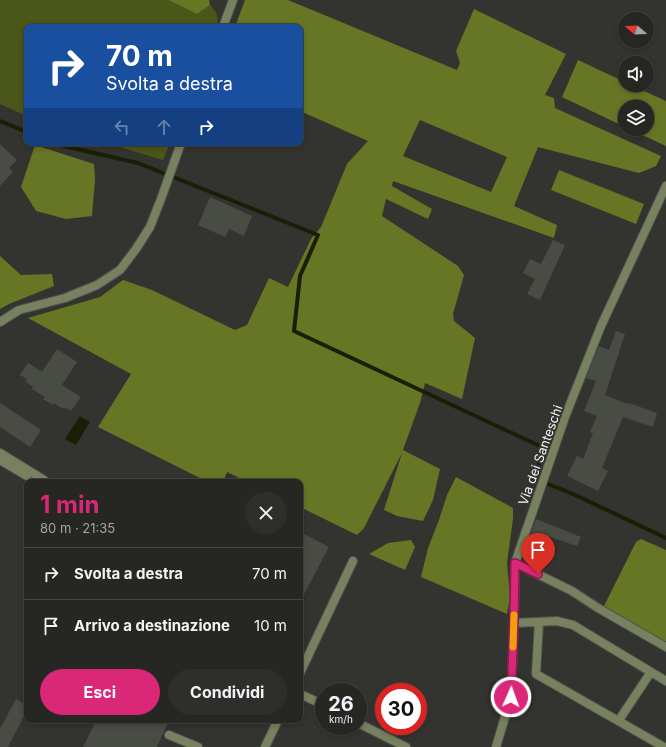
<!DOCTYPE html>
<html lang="it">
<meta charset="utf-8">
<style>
:root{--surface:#262723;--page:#2e2f2b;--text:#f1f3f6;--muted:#a4a5a6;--line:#424441;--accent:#db2777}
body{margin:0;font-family:Inter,sans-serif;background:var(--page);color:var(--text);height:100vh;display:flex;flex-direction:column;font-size:15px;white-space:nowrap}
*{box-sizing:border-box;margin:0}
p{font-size:13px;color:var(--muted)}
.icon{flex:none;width:22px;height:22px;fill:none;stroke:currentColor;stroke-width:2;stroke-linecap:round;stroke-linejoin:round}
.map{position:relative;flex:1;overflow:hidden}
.drawer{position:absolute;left:24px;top:479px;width:279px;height:244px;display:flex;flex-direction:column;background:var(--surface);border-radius:8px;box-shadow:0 2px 6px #0003,0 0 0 1px var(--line)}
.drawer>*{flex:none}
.guide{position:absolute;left:24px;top:24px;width:279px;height:122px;border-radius:8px;box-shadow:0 2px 6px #0003,0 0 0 1px var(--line);background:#1a4fa0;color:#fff;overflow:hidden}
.needle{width:26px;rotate:289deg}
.tools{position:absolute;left:618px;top:12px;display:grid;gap:8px}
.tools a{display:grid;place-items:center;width:36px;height:36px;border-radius:50%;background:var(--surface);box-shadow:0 2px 6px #0003,0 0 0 1px var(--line);font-size:20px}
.speed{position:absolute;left:315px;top:683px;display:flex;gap:8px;font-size:20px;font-weight:700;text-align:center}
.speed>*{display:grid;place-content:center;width:52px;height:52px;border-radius:50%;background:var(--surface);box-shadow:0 2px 6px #0003,0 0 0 1px var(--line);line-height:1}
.speed small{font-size:10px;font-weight:400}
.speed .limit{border:6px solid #d22;background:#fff;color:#111}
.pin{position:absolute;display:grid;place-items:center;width:34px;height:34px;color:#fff;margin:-41px -17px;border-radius:50% 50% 50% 0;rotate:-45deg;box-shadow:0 0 4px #0007}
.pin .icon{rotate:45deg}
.me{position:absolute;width:44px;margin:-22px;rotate:2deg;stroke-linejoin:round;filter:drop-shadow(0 0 3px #0008)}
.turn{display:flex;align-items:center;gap:14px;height:84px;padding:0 16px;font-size:18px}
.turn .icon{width:52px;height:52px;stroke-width:2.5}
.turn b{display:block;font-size:28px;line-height:34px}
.lanes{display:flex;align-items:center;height:38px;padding:0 16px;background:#0003;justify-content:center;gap:20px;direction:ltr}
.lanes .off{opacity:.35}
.round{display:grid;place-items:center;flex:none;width:42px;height:42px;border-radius:21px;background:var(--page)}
.head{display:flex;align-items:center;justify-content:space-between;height:68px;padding:0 16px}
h1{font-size:24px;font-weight:700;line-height:30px;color:var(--accent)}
.action{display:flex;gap:8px;margin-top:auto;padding:8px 16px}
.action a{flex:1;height:46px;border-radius:24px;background:var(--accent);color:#fff;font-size:16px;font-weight:700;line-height:46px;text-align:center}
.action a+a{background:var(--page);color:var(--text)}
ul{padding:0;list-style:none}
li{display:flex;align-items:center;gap:12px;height:52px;padding:0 16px;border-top:1px solid var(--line)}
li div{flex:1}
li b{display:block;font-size:15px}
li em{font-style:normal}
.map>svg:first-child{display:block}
.green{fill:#4b5718}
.forest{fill:#667624;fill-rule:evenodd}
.water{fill:#191f05}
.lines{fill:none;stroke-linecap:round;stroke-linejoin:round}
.stream{stroke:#191f05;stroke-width:4}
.building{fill:#494b45}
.service-casing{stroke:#52534e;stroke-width:10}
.minor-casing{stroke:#52534e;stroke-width:10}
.service{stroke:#77805f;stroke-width:8}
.minor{stroke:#77805f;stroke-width:8}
.route-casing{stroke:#8e194d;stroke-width:10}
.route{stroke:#db2777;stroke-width:7}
.slow{stroke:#f59e0b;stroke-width:7}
.labels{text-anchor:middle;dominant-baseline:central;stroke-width:4;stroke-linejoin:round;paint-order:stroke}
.street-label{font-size:13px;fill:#f2f3ef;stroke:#33342f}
</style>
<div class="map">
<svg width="666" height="747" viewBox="0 0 666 747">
<rect width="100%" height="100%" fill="#33342f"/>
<!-- green -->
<path class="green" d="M 0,0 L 168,0 L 197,14 L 210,5 C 217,13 220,17 216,27 L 27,27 L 27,116 L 0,104 Z
M 106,143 L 170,143 L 163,160 Z"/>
<!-- forest -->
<path class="forest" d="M 168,0 L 209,0 L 210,5 L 197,14 Z
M 245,0 L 288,0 L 457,70 L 460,63 L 456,51 L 474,9 L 566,54 L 545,95 L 554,98 L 555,108 L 661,156 L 656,166 L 639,173 L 538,147 L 514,206 L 557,225 L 554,238 L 393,181 L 392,186 L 432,209 L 428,219 L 386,199 L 382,216 L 458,266 L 464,275 L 453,314 L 454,321 L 475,338 L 462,399 L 425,383 L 420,403 L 403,450 L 440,469 L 433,500 L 423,521 L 397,516 L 384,510 L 402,453 L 364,528 L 357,535 L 300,507 L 300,482 L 248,482 L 227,472 L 223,482 L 208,482 L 98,427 L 131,374 L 28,318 L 100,297 L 123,280 L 152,290 L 235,330 L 247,325 L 269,278 L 288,287 L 311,239 L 321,227 L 347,164 L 368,141 L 300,111 L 300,27 L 235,27 ZM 420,120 L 507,157 L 491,192 L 403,156 Z
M 578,60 L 625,82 L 625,85 L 631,85 L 666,101 L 666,146 L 629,129 L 647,129 L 647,107 L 625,107 L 625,127 L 562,97 Z
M 35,145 L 94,164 L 95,179 L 92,216 L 66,219 L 36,211 L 21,187 Z
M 559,170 L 644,204 L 636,224 L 551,190 Z
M 0,256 L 21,275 L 52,274 L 54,286 L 9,304 L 0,309 Z
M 456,477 L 513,508 L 513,519 L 507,563 L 510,597 L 507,614 L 421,577 L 428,548 L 439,520 L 447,495 Z
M 641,539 L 666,550 L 666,642 L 604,606 L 636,542 Z
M 411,540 L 415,547 L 405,570 L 369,554 L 388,543 Z"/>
<!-- water -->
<path class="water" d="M 80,416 L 90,422 L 76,445 L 65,439 Z"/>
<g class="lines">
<!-- stream -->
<path class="stream" d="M 0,121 L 27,132
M 56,143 L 64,146 L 138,163 L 318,235 L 300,276 L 294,331 L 544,448 L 535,476
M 548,484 L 573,494 L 666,538"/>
</g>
<!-- building -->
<path class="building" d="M 0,144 L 17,160 L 9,168 L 13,172 L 0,186 Z
M 210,197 L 252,216 L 244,236 L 229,229 L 225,237 L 198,225 Z
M 553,240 L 565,245 L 540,300 L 527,294 L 535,279 L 523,273 L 530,259 L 541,264 Z
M 616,331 L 625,334 L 605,395 L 628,404 L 629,403 L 657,413 L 653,427 L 623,417 L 602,468 L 608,471 L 598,491 L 567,476 L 577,456 L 583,459 L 593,433 L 590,432 L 597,416 L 584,411 L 596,381 L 586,378 L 599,346 L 609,350 Z
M 57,349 L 77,362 L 62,385 L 81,397 L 71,411 L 64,407 L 63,409 L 54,403 L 53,405 L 43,399 L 45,397 L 32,389 L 33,387 L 25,381 L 27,379 L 20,375 L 28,363 L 42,372 Z
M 0,403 L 41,430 L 30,447 L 0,427 Z
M 536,519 L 581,537 L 577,546 L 550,537 L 541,560 L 524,554 Z
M 300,532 L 329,547 L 300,602 Z
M 16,699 L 27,705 L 27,710 L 8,747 L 0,747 L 0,729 Z
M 106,720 L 169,720 L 157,747 L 83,747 L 96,721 L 104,725 Z"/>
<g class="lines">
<defs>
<path id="service" d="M 0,453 L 44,480
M 0,460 L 27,476
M 515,563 L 572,591 L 598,608 L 666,647
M 539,622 L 536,674 L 664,747
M 514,623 L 557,621 L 573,625 L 666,681
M 619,720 L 651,672
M 169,735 L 198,747"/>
<path id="minor" d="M 223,27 L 233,0
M 0,322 L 19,310 L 65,298 L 97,285 L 120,270 L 136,249 L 150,227 L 161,199 L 181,143
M 300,673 L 353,561
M 300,694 L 324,705
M 358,723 L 406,747
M 265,747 L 278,720
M 496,747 L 511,697 L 514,623 L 515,563 L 565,417 L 601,326 L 666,186"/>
</defs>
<!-- service casing -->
<use href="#service" class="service-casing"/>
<!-- minor casing -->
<use href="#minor" class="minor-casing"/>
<!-- service -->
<use href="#service" class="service"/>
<!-- minor -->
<use href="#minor" class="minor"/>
</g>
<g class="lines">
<defs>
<path id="route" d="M 511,697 L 514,623 L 515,563 L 538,574"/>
</defs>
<!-- route casing -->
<use href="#route" class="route-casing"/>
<!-- route -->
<use href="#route" class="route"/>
<!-- slow -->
<path class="slow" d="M 513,647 L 514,615"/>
</g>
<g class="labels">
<!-- street labels -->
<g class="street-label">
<text transform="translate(540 455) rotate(-70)">Via dei Santeschi</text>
</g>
</g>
</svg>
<div class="tools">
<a><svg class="needle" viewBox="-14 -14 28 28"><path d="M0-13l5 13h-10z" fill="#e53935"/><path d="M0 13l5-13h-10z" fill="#a4a5a6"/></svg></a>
<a><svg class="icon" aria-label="sound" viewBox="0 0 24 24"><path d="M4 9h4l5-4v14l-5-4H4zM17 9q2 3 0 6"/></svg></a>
<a><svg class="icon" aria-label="layers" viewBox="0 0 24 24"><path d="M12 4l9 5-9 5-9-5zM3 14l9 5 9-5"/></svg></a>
</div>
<div class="speed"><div>26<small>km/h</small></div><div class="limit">30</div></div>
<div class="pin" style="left:538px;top:574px;background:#d93025"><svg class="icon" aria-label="arrive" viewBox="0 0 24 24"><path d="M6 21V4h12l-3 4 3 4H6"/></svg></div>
<svg class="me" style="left:511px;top:697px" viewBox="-20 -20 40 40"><circle r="17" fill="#db2777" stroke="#fff" stroke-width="3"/><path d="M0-11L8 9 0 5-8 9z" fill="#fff"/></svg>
<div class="guide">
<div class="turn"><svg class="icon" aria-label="right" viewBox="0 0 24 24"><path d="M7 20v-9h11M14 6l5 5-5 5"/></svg><div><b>70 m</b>Svolta a destra</div></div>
<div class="lanes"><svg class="icon off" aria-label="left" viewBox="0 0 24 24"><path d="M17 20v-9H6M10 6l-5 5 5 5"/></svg><svg class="icon off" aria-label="ahead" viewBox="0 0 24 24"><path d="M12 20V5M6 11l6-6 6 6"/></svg><svg class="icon" aria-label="right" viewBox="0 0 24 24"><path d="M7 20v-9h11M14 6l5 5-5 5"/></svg></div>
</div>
<section class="drawer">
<div class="head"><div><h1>1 min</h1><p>80 m · 21:35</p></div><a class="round"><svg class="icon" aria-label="close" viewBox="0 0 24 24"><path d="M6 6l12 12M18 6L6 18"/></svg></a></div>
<ul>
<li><svg class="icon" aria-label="right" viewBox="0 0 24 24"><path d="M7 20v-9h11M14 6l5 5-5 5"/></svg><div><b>Svolta a destra</b></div><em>70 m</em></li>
<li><svg class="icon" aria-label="arrive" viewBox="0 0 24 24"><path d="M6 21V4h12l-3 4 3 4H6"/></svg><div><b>Arrivo a destinazione</b></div><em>10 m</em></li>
</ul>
<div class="action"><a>Esci</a><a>Condividi</a></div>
</section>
</div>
